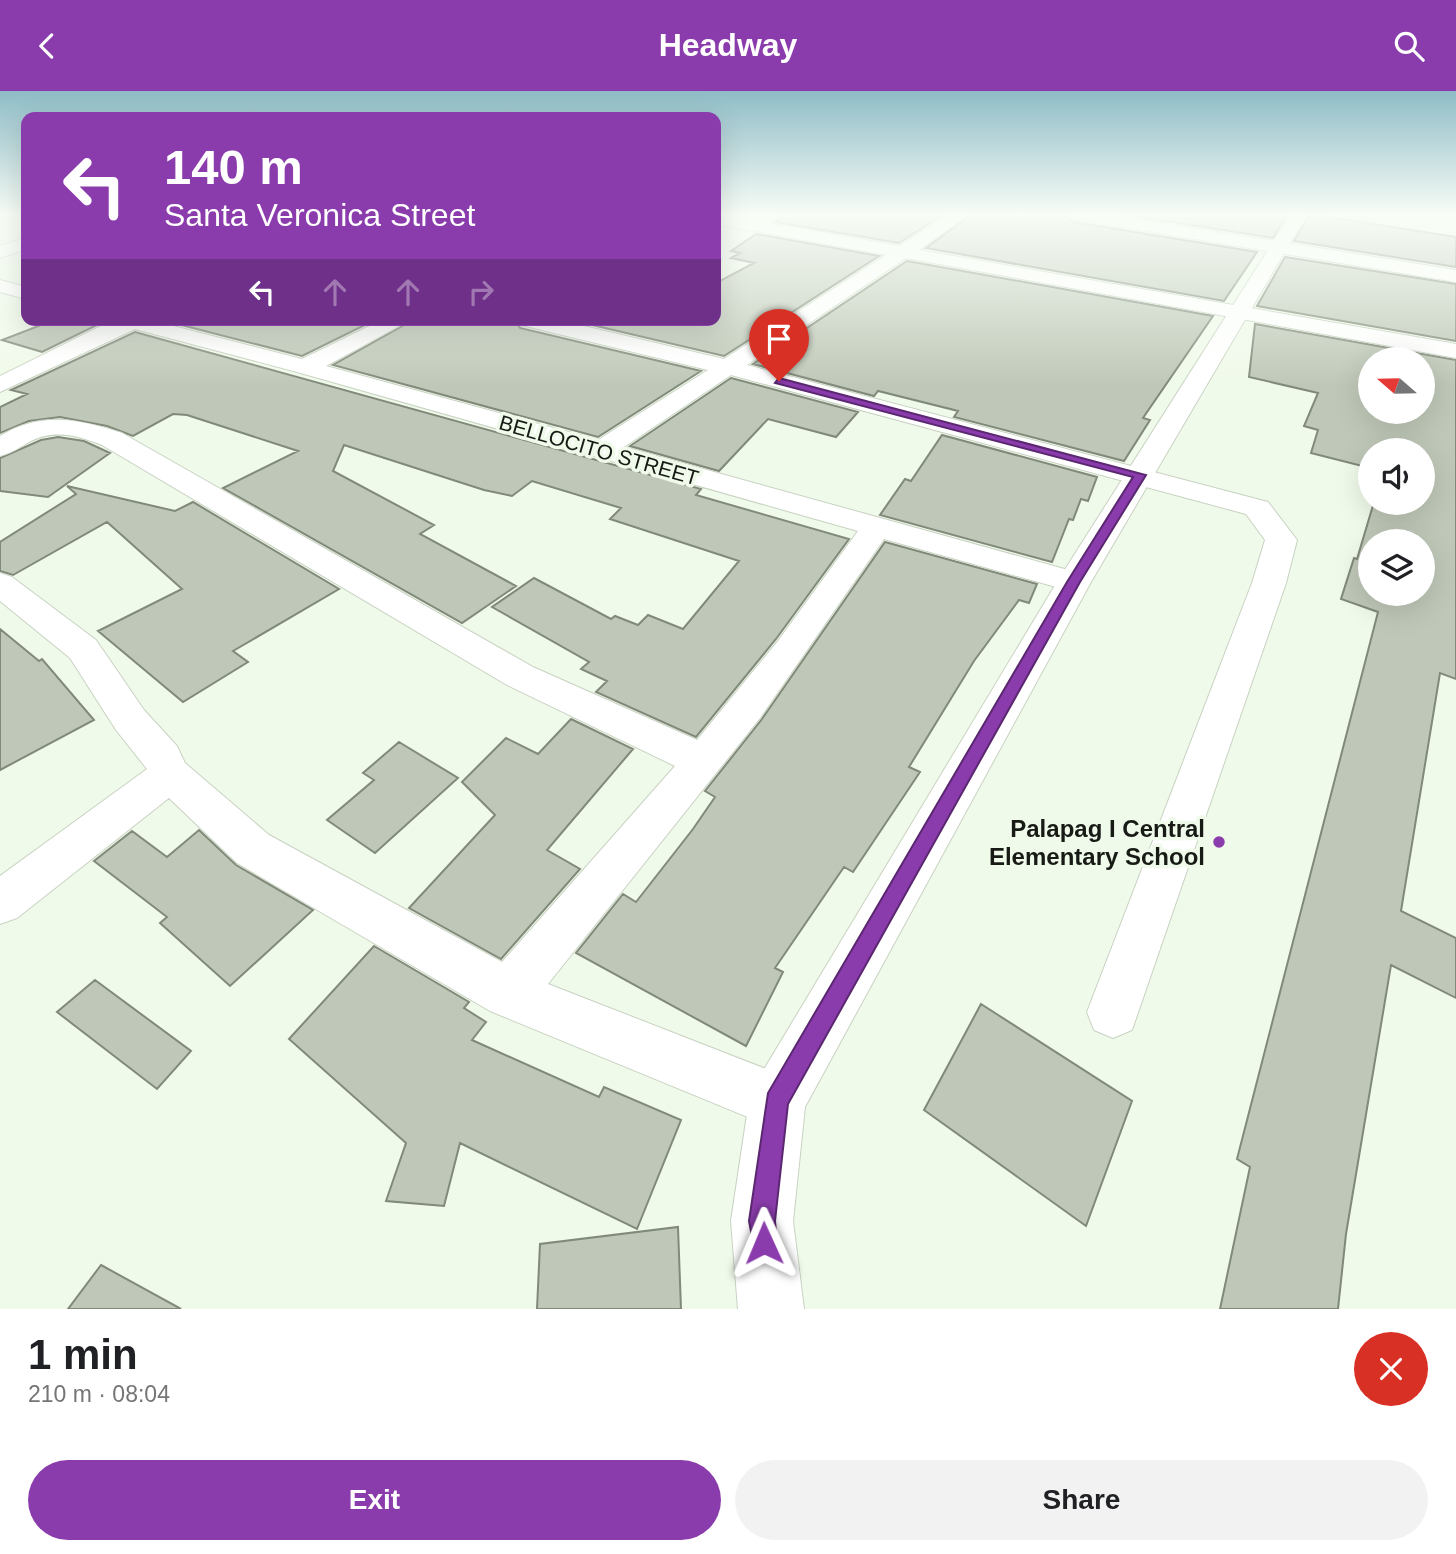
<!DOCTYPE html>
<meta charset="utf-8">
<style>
:root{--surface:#fff;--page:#f2f2f2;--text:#202124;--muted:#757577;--accent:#8b3cac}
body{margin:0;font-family:Arial,sans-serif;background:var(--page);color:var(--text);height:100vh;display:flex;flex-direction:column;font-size:26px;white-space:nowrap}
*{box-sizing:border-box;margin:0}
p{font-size:23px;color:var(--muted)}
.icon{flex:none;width:38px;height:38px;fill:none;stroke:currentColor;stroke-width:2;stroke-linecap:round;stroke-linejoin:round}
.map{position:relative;height:1218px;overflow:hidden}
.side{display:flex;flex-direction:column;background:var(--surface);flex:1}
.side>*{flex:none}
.banner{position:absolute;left:21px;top:21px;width:700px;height:214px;border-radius:14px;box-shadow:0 7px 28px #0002;background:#8b3cac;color:#fff;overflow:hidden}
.needle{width:46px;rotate:290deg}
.controls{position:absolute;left:1358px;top:256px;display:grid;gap:14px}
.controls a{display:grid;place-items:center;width:77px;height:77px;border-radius:50%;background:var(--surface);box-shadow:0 7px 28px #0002;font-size:35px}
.pin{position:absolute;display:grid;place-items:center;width:60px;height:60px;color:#fff;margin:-72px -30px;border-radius:50% 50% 50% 0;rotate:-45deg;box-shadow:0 0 7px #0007}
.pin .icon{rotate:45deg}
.me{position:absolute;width:77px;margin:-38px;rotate:359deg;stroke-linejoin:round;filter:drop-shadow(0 0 5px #0008)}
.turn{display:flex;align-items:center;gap:24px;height:147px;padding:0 28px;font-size:32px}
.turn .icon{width:91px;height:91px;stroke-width:2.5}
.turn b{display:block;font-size:49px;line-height:60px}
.lanes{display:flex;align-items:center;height:66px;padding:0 28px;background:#0003;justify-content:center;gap:35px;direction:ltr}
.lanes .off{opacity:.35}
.round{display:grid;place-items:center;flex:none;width:74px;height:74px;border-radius:37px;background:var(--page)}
.summary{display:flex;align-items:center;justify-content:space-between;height:119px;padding:0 28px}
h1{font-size:42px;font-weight:800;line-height:52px}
.button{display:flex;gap:14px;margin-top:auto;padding:14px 28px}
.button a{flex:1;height:80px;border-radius:42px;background:var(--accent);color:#fff;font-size:28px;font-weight:800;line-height:80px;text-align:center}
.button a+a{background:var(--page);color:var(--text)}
header{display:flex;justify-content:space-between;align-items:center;height:91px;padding:0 28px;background:var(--accent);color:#fff;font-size:32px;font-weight:800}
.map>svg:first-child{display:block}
.building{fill:#bfc8b8;stroke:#80897a;stroke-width:2;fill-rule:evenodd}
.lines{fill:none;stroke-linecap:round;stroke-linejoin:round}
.minor-casing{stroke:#c8d2c2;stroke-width:2}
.major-casing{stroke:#c8d2c2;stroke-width:2}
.minor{fill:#fff;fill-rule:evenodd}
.major{fill:#fff;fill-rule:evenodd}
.route{fill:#8b3cac;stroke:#5a2770;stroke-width:2}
.poi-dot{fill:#8b3cac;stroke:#f0faea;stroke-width:2.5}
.labels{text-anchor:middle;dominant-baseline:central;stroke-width:7;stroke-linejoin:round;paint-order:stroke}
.far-street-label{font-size:21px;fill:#171a15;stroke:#f0faea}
.poi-label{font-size:24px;font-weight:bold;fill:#171a15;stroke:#f0faea;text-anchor:end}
</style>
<header><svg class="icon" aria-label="back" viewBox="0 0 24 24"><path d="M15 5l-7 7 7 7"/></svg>Headway<svg class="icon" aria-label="search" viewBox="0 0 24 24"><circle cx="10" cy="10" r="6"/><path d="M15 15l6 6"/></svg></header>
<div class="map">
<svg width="1456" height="1218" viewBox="0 0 1456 1218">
<rect width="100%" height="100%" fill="#f0faea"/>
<!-- building -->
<path class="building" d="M 787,123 L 944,123 L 899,152 L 775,131 Z
M 972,123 L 1063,123 L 1073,131 L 1257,161 L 1224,210 L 926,157 Z
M 1122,123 L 1288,123 L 1273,147 Z
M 1310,123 L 1456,146 L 1456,176 L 1294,150 Z
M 756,143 L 879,165 L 724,265 L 571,229 L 716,229 L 716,192 L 754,172 L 731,167 L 740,162 L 731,160 Z
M 1285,166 L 1456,193 L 1456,250 L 1257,215 Z
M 907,170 L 1213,225 L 1143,327 L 1150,329 L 1124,370 L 954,326 L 958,320 L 878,300 L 874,305 L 753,273 Z
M 54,229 L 107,229 L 42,261 L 2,249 Z
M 162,229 L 375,229 L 302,265 Z
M 413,229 L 516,229 L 520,237 L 701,280 L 598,346 L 333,274 Z
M 1255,233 L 1456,269 L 1456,588 L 1440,582 L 1401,820 L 1456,847 L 1456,907 L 1391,874 L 1346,1143 L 1338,1218 L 1220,1218 L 1250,1076 L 1237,1068 L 1378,521 L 1341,508 L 1354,467 L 1357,468 L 1374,411 L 1423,411 L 1423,359 L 1370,359 L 1370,377 L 1311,362 L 1318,339 L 1304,335 L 1318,302 L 1249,286 ZM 1370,268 L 1423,268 L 1423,320 L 1370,320 ZM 1370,450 L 1423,450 L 1423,502 L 1370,502 Z
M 135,241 L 701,398 L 696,404 L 849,448 L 776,548 L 696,646 L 596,601 L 607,590 L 581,578 L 589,571 L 492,516 L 534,487 L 611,528 L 615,525 L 638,534 L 648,524 L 683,538 L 739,470 L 610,428 L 621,417 L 532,390 L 512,405 L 484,399 L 344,354 L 333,380 L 434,434 L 420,443 L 516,495 L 462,532 L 223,397 L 298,360 L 187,324 L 173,323 L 133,345 L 107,335 L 60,326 L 29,330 L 0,342 L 0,316 L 27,303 L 11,299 Z
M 731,287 L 858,321 L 836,346 L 768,328 L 719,380 L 630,355 Z
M 942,344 L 1097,386 L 1088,410 L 1081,408 L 1073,429 L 1069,428 L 1052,471 L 880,424 L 905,388 L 911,390 Z
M 58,346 L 84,350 L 110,362 L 48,406 L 0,400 L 0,367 L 41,349 Z
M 67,395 L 175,420 L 193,411 L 339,498 L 233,560 L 248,571 L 183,611 L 98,540 L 182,498 L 107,431 L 13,484 L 0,480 L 0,451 L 76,403 Z
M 885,451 L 1037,493 L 1029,512 L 1019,509 L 974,570 L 909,676 L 920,681 L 853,781 L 844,776 L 775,877 L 783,881 L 746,955 L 576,862 L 623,803 L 636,811 L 693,738 L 715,706 L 705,700 L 762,628 Z
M 0,538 L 39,570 L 42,568 L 94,629 L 0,679 Z
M 571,628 L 633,658 L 547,759 L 580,778 L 501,868 L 409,817 L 495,724 L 462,691 L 506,647 L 538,663 Z
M 399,651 L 458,687 L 375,762 L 327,729 L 374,689 L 363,682 Z
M 199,739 L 236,774 L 313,819 L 230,895 L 160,832 L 167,826 L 94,770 L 132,740 L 167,766 Z
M 374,855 L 469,911 L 464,917 L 486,931 L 472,949 L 599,1006 L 604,996 L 681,1029 L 637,1138 L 460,1052 L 444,1115 L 386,1110 L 406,1052 L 289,948 Z
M 95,889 L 191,960 L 157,998 L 57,921 Z
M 981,913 L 1132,1010 L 1086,1135 L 924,1019 Z
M 678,1136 L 681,1218 L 537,1218 L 540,1153 Z
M 101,1174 L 181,1218 L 68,1218 Z"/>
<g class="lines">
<defs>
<path id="minor" d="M 716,123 L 900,155 L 949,123 L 969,123 L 919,159 L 1456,253 L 1456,267 L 906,167 L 747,274 L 1268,411 L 1297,449 L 1286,492 L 1132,939 L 1113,947 L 1094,939 L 1087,921 L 1252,492 L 1265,449 L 1246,423 L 731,284 L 624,356 L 1086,484 L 1091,491 L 1086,498 L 1074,501 L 884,448 L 760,627 L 548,893 L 797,990 L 805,1010 L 797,1030 L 777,1038 L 490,920 L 237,772 L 169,707 L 17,827 L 0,833 L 0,785 L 147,678 L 116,639 L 70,567 L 0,510 L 0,482 L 12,486 L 96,549 L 144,619 L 177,655 L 185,672 L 269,744 L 502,871 L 675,675 L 507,594 L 102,354 C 78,345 56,338 31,350 C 20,356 12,362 0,365 L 0,345 C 41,320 78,328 122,342 L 533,576 L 697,649 L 778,550 L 858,440 L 297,281 L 135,238 L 0,301 L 0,285 L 113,229 L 150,229 L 302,268 L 382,229 L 410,229 L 326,275 L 598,349 L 708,279 L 521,234 L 518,229 L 558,229 L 724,268 L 886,164 L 716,133 Z
M 1065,123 L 1105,123 L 1456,179 L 1456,191 L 1073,128 Z
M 26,147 L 26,158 L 0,167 L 0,155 Z
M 0,189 L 26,196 L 26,208 L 0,201 Z"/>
<path id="major" d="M 1291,123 L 1307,123 L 1091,491 L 805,1016 L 793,1130 L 804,1218 L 738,1218 L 731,1130 L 749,1010 L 757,990 L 1057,491 Z"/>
</defs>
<!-- minor casing -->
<use href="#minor" class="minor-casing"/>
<!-- major casing -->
<use href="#major" class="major-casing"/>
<!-- minor -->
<use href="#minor" class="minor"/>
<!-- major -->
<use href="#major" class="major"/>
</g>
<!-- sky -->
<linearGradient id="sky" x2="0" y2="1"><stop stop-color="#8ebcc6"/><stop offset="0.42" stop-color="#f8fdf6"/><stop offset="1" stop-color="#f8fdf6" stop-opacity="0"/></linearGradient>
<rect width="1456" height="294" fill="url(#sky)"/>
<!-- route -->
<path class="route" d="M 779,287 L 1146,384 L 1080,491 L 788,1013 L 775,1130 L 777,1152 L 773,1161 L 764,1165 L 755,1161 L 749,1130 L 768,1002 L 1067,491 L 1133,386 L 775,292 Z"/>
<!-- markers -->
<circle class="poi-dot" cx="1219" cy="751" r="7"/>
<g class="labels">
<!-- far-street labels -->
<g class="far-street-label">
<text transform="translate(599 359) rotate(16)">BELLOCITO STREET</text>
</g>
<!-- poi labels -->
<g class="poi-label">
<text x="1205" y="737">Palapag I Central<tspan x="1205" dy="28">Elementary School</tspan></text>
</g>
</g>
</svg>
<div class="controls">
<a><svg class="needle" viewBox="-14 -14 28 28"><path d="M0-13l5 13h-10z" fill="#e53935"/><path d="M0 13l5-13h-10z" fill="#757577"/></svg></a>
<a><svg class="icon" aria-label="sound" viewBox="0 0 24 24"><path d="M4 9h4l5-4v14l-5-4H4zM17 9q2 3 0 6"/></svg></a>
<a><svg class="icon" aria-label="layers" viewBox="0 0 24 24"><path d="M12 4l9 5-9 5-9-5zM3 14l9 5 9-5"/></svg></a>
</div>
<div class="pin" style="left:779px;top:290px;background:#d93025"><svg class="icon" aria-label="arrive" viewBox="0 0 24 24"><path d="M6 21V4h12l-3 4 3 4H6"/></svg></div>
<svg class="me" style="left:764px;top:1152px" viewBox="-20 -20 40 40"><path d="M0-17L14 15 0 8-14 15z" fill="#8b3cac" stroke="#fff" stroke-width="4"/></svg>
<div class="banner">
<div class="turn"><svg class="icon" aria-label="left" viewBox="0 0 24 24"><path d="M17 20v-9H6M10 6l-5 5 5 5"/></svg><div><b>140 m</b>Santa Veronica Street</div></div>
<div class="lanes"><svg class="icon" aria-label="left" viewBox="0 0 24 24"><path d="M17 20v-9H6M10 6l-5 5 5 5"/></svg><svg class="icon off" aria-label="ahead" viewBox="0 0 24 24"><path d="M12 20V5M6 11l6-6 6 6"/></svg><svg class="icon off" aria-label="ahead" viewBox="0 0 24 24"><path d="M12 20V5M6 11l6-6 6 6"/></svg><svg class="icon off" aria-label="right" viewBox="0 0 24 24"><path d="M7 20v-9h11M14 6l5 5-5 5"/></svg></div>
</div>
</div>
<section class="side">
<div class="summary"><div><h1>1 min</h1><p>210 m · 08:04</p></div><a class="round" style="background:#d93025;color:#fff"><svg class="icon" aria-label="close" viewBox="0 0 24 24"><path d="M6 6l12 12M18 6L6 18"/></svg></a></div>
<div class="button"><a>Exit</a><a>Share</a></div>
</section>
